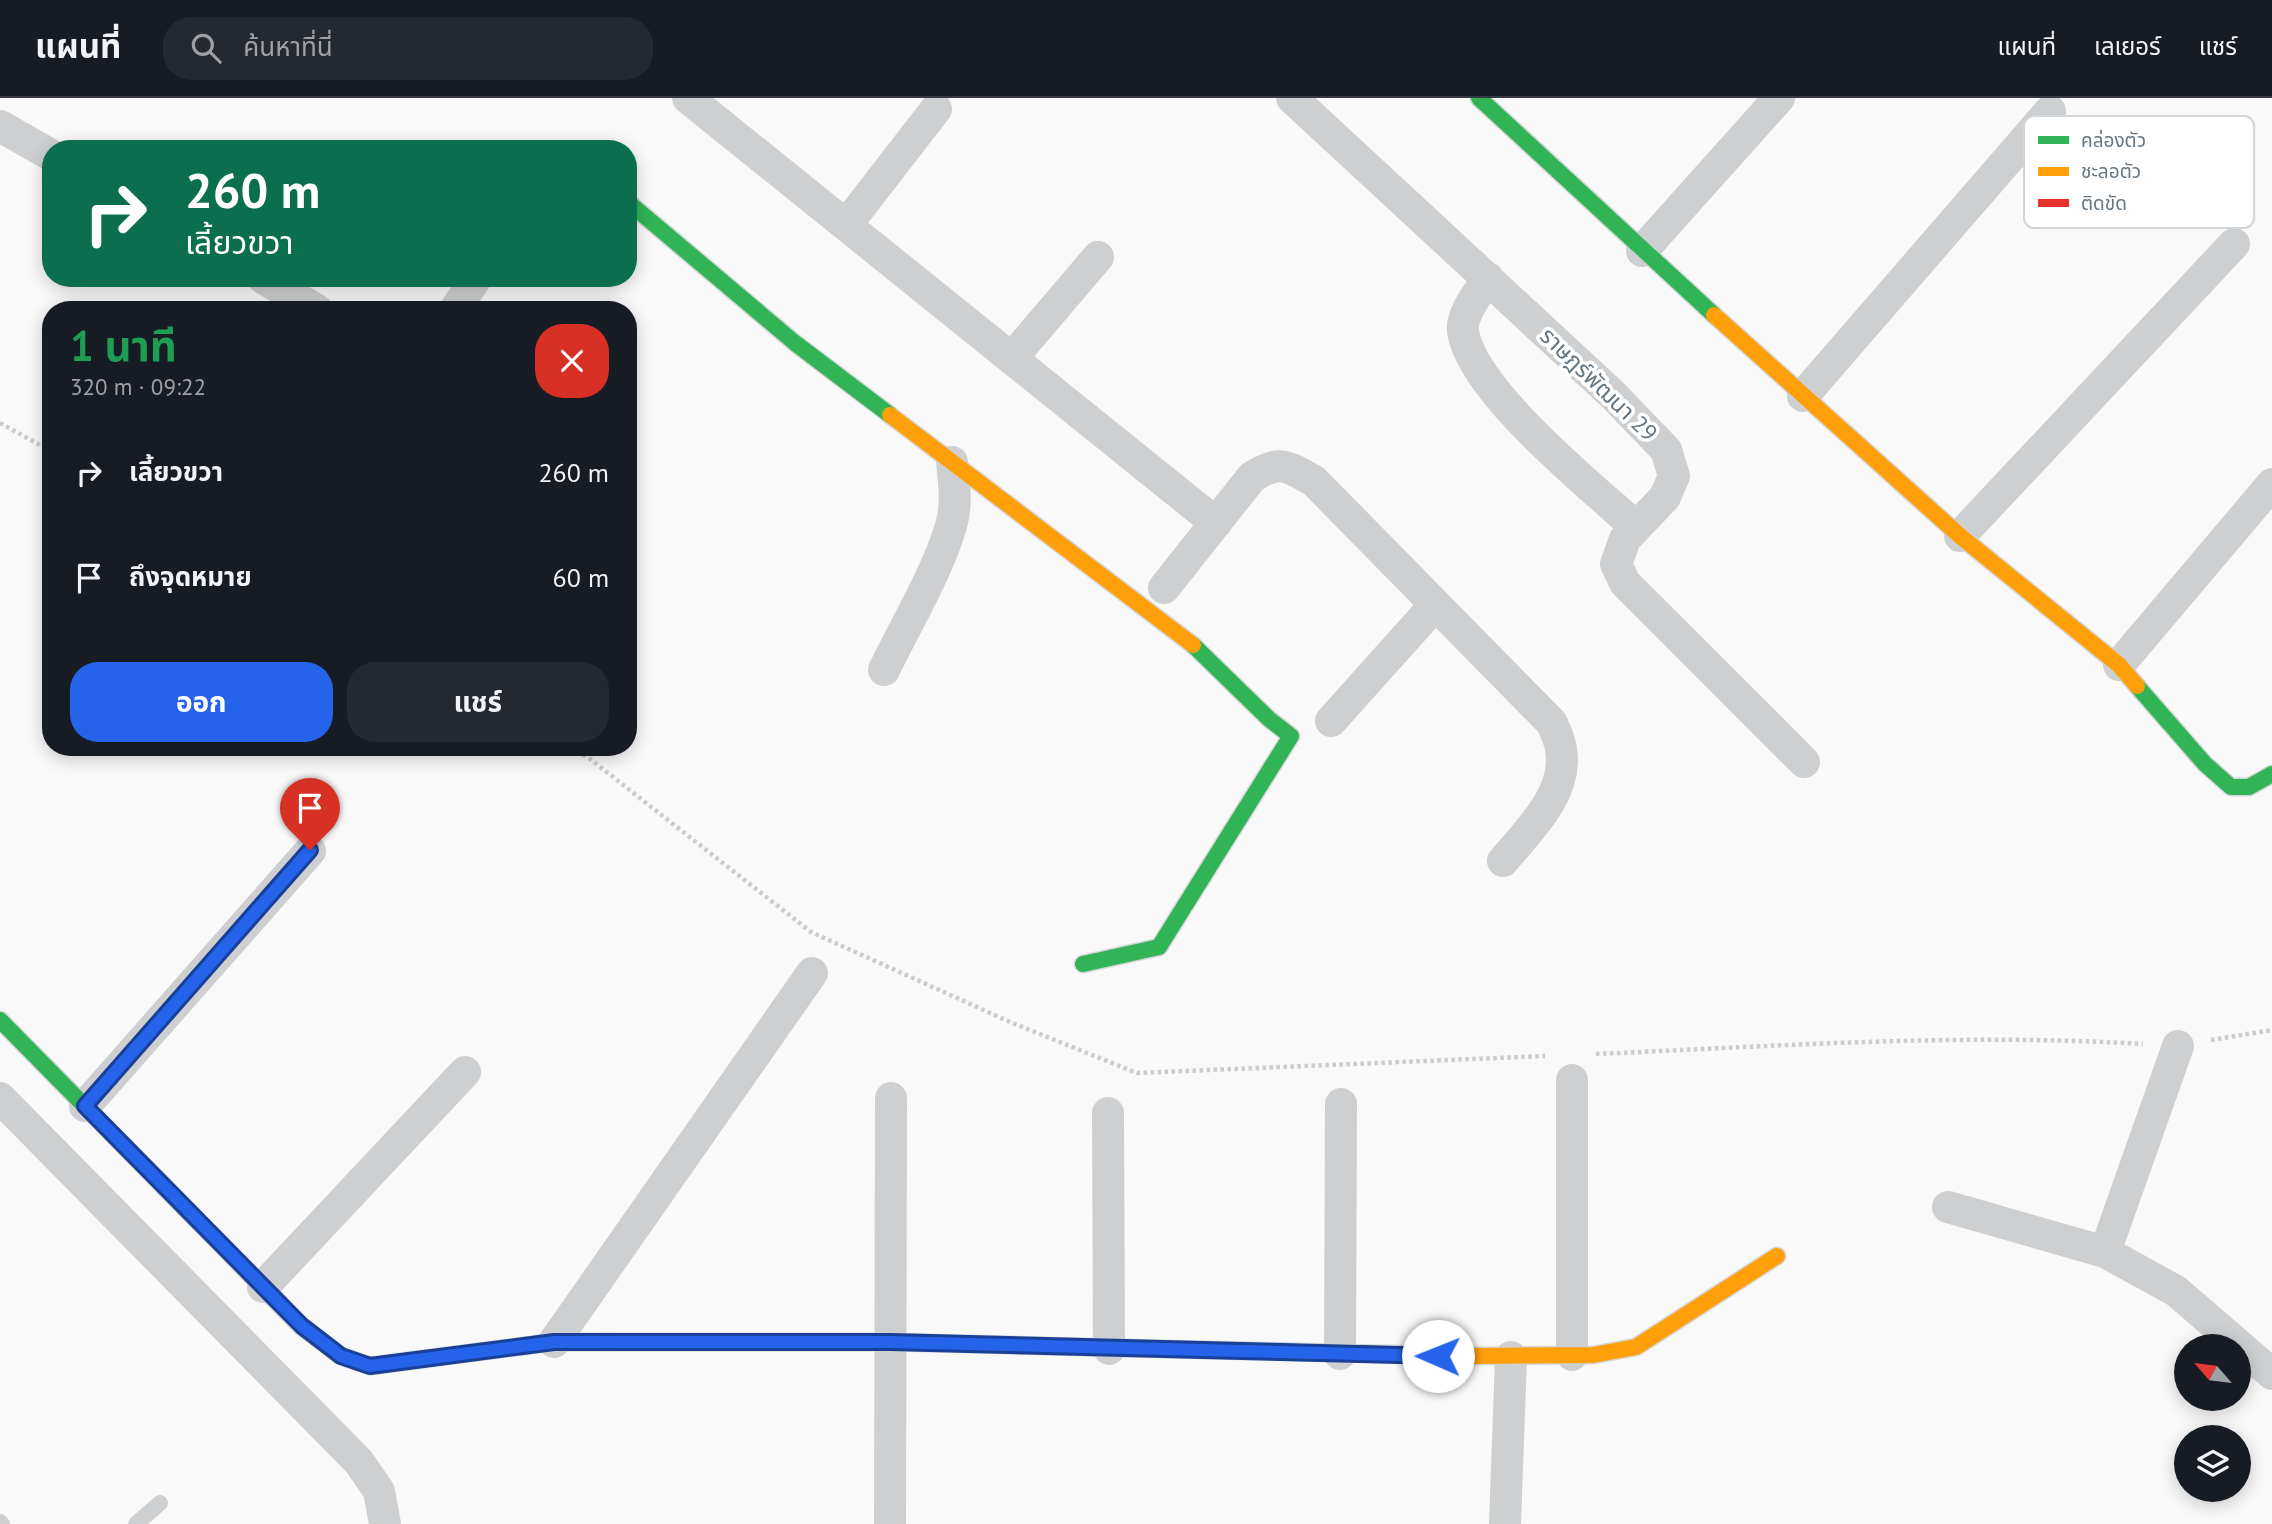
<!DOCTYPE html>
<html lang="th">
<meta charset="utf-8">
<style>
:root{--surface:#171b24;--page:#242831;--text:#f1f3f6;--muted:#9ea1a6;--line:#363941;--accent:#2563eb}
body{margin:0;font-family:"PT Sans","Noto Sans Thai",sans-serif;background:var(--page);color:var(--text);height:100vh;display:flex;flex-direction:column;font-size:26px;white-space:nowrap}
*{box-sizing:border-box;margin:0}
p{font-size:23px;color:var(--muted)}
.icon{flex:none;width:38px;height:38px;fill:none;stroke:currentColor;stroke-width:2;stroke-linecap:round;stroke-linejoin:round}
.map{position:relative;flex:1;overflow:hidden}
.sheet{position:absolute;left:42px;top:203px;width:595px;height:455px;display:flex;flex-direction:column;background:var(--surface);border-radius:28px;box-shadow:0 4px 18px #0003}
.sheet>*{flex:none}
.banner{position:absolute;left:42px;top:42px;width:595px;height:147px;border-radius:28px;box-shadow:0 4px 18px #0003;background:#0b6e4f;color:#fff;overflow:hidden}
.needle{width:46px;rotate:298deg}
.controls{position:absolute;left:2174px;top:1236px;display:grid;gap:14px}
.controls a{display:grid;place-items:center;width:77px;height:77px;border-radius:50%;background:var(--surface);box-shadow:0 4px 18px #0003;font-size:35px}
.pin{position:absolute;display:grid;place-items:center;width:60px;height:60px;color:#fff;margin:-72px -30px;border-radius:50% 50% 50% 0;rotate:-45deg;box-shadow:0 0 7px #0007}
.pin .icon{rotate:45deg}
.me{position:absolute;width:77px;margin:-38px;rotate:271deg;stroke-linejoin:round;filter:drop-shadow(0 0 5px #0008)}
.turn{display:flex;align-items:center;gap:24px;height:147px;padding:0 28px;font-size:32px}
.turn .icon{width:91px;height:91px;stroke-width:2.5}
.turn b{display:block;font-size:49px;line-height:60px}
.round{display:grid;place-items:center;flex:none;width:74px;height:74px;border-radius:28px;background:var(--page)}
.overview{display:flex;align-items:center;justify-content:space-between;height:119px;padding:0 28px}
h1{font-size:42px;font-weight:700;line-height:52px;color:#1e9e55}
.primary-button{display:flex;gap:14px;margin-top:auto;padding:14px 28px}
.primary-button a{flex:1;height:80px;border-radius:28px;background:var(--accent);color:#fff;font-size:28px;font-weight:700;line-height:80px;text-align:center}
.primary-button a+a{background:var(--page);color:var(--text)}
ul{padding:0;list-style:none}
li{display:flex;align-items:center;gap:21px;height:105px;padding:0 28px}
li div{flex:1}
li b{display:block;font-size:26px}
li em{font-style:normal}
header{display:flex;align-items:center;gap:42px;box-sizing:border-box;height:98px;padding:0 35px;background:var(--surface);border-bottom:2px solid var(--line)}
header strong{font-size:33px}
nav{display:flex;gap:38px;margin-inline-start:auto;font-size:24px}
.search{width:490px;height:63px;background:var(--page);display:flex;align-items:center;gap:18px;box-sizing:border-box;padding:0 24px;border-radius:28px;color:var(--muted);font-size:26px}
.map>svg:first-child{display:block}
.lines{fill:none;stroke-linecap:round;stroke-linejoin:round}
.fast-casing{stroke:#d5d6d7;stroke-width:19}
.slow-casing{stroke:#d5d6d7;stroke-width:19}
.jam-casing{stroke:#d5d6d7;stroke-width:19}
.path{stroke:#cbcccd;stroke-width:4.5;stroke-dasharray:3.5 3.5;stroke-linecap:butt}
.lane{stroke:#cecfd0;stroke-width:16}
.street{stroke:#cecfd0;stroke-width:32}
.fast{stroke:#30b455;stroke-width:16}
.slow{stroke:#ff9f0a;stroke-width:16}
.jam{stroke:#e5322d;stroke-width:16}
.route-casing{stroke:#184099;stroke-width:18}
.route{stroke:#2563eb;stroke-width:12}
.labels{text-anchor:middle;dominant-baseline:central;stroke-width:7;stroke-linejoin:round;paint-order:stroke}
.street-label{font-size:23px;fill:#657683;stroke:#fff}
.key{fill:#fff;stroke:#d1d6da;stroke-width:2}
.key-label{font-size:19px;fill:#657683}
</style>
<header>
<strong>แผนที่</strong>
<div class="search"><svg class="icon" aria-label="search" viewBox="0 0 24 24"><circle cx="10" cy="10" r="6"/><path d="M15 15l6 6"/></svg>ค้นหาที่นี่</div>
<nav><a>แผนที่</a><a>เลเยอร์</a><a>แชร์</a></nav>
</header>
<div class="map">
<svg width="2272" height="1426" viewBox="0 0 2272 1426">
<rect width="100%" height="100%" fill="#f9f9f9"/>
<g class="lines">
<defs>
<path id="fast" d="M 1479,0 L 1714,217
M 628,104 L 795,245 L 890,317
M 2137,588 L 2205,666 L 2231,689 L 2249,689 L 2272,676
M 1083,866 L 1159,849 L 1291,638 L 1269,621 L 1193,547
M 0,922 L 189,1114
M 1121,1250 L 1475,1258"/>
<path id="slow" d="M 1714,217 L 1960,438 L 2119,567 L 2137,588
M 890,317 L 1193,547
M 189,1114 L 302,1229 L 341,1258 L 370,1268 L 554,1244 L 608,1244
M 1475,1258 L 1593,1257 L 1636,1249 L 1777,1158"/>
<path id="jam" d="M 608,1244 L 891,1244 L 1121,1250"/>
</defs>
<!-- fast casing -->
<use href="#fast" class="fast-casing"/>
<!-- slow casing -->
<use href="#slow" class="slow-casing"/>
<!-- jam casing -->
<use href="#jam" class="jam-casing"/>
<!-- path -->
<path class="path" d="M 0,325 L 51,353
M 571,649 L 590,661 L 811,834 L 1010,924 L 1137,975 L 1545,958
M 2211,942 L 2272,932
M 1596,956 C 1778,948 1961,935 2143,946"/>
<!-- lane -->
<path class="lane" d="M 0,1424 L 2,1426
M 136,1426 L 160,1405"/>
<!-- street -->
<path class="street" d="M 688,0 L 1216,425
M 1292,0 L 1613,297 L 1666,352 L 1674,378 L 1665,399 L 1625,441 L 1616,466 L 1625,485 L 1804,664
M 0,28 L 51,57
M 847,126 L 936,11
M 1642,153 L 1779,0
M 263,180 L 317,212
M 1488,180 C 1479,195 1461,215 1463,233 C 1471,292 1591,388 1636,429
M 455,212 L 476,180
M 1012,260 L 1098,159
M 1803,298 L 2050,13
M 1960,438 L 2234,146
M 1164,490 L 1252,379 C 1280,361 1287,368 1314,383 L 1552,625 C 1555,633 1560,642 1561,651 C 1569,695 1528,733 1503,763
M 2119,567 L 2272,386
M 884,572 C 905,528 940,470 952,424 C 957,404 954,384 952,364
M 1331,623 L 1435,507
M 1572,982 L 1572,1257
M 0,1000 L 359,1364 L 379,1393 L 385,1426
M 85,1008 L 310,753
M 1108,1015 L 1109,1251
M 1948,1109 L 2105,1154 L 2176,1193 L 2272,1276
M 2105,1154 L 2178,948
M 263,1189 L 465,974
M 554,1244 L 812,875
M 1340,1256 L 1341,1006
M 890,1426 L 891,1000
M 1505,1426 L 1511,1259"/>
<!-- fast -->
<use href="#fast" class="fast"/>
<!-- slow -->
<use href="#slow" class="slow"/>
<!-- jam -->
<use href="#jam" class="jam"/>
</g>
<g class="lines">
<defs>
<path id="route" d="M 310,752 L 85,1008 L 302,1228 L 341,1258 L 370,1268 L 554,1244 L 891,1244 L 1438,1258"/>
</defs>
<!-- route casing -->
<use href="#route" class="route-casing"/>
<!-- route -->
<use href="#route" class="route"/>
</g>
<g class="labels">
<!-- street labels -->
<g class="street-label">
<text transform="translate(1599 286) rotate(44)">ราษฎร์พัฒนา 29</text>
</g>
</g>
<!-- legend -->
<rect x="2024" y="18" width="230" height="112" rx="10" class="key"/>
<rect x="2038" y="38" width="31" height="8" fill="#30b455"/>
<rect x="2038" y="69" width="31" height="9" fill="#ff9f0a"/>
<rect x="2038" y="101" width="31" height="8" fill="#e5322d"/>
<g class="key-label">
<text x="2081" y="49">คล่องตัว</text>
<text x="2081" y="80">ชะลอตัว</text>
<text x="2081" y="112">ติดขัด</text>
</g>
</svg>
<div class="controls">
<a><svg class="needle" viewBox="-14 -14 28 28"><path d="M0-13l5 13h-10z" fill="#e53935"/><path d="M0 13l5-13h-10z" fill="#9ea1a6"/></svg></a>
<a><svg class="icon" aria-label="layers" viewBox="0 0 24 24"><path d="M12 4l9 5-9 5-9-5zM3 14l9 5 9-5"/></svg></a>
</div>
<div class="pin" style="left:310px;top:752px;background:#d93025"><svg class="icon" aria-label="arrive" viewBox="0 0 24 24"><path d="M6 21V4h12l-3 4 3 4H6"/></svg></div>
<svg class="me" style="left:1438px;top:1258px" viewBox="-20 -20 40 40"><circle r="19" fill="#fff"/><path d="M0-13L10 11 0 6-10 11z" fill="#2563eb"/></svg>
<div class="banner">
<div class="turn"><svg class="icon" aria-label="right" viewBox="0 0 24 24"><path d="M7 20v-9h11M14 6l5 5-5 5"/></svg><div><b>260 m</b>เลี้ยวขวา</div></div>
</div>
<section class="sheet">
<div class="overview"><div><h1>1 นาที</h1><p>320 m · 09:22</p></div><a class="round" style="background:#d93025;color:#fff"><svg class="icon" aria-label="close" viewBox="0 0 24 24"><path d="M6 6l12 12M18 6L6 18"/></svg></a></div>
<ul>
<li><svg class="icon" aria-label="right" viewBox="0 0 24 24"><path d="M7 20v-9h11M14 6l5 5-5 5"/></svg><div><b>เลี้ยวขวา</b></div><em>260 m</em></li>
<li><svg class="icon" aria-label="arrive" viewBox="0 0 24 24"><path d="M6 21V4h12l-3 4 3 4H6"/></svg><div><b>ถึงจุดหมาย</b></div><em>60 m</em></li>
</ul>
<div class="primary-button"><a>ออก</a><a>แชร์</a></div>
</section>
</div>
